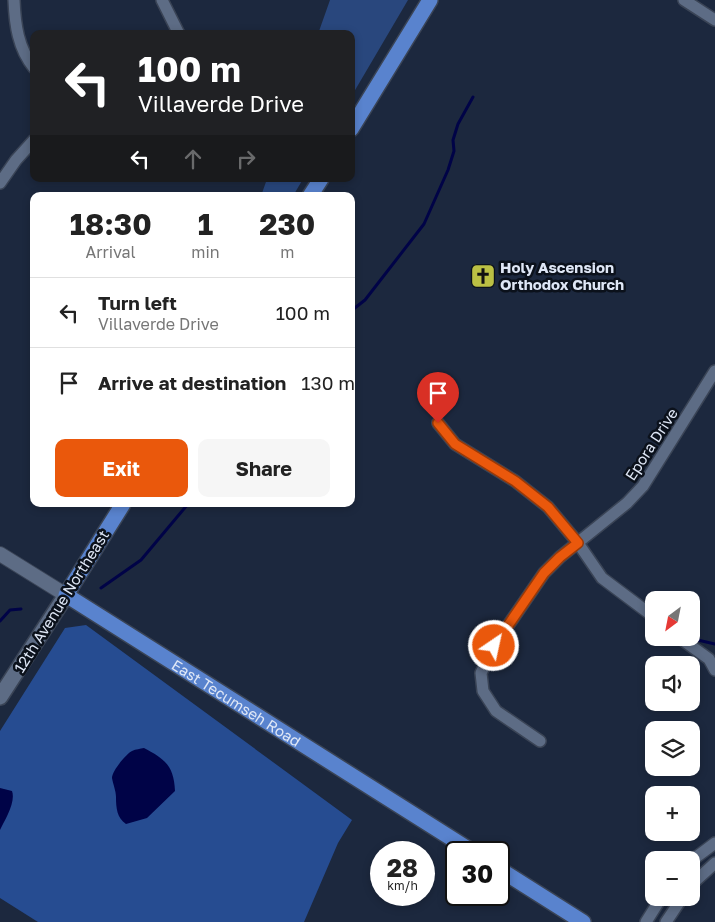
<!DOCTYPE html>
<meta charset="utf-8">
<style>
:root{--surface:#fff;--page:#f6f6f6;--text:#222;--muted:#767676;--line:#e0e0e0;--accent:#ea580c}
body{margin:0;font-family:"Golos Text",sans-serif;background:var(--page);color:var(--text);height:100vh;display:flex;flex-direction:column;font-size:19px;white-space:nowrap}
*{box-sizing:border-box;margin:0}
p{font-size:16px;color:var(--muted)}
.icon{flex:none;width:28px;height:28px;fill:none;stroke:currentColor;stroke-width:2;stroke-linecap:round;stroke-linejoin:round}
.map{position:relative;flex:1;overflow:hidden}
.side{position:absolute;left:30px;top:192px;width:325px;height:315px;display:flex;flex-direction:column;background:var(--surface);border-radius:10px;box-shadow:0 2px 8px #0003}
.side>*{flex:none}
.banner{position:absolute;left:30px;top:30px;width:325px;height:152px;border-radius:10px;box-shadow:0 2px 8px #0003;background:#202124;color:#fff;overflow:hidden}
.needle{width:32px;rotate:212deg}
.fabs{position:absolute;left:645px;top:591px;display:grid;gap:10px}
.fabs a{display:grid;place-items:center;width:55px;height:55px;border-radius:10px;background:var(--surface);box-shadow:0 2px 8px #0003;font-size:25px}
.speed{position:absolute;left:370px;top:841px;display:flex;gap:10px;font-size:25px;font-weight:700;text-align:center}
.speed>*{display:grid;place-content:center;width:65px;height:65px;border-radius:50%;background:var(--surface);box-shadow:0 2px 8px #0003;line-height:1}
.speed small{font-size:12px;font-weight:400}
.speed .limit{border:2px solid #111;border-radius:8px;background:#fff;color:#111}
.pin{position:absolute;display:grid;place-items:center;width:42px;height:42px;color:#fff;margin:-51px -21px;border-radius:50% 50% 50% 0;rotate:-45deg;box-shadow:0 0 5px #0007}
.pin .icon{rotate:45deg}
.me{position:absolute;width:55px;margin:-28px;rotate:34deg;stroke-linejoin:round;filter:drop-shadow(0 0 4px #0008)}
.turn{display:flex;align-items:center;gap:18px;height:105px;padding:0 25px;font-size:22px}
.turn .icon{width:65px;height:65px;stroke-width:2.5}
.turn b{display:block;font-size:35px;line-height:42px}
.lanes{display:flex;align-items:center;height:48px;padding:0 25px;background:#0003;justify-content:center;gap:25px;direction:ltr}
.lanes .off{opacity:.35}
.eta{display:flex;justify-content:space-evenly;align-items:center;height:85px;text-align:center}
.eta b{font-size:30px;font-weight:700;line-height:35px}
.action{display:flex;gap:10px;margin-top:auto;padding:10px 25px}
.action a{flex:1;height:58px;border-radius:10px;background:var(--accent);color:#fff;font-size:20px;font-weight:700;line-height:58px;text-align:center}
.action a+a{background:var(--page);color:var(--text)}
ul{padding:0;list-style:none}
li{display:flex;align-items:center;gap:15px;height:70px;padding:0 25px;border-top:1px solid var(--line)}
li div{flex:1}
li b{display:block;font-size:19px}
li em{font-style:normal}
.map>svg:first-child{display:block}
.green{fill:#29477d}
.forest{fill:#264c91}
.water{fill:#000347}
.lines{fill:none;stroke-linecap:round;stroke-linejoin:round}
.stream{stroke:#000347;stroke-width:3}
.minor-casing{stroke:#3a4456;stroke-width:14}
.tertiary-casing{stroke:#3a4456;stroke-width:16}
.secondary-casing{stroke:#3a4456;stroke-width:18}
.primary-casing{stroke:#3a4456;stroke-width:18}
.minor{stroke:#5d6c85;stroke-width:11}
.tertiary{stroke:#5d6c85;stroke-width:14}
.secondary{stroke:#5d6c85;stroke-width:15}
.primary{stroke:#5983ce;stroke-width:15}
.route-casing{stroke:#983908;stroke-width:12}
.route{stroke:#ea580c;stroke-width:9}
.labels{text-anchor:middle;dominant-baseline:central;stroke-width:5;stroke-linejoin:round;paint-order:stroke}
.poi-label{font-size:15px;font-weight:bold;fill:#dfe7f6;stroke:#0b111b;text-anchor:start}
.street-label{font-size:15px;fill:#dfe7f6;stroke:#0b111b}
</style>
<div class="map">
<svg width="715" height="922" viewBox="0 0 715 922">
<rect width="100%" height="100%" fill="#1c283e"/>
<!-- green -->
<path class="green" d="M 330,0 L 408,0 L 351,97 L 351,34 L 318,34 Z
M 267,179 L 303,179 L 293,196 L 261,196 Z"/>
<!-- forest -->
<path class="forest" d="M 86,625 L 352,820 L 338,843 L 304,922 L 38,922 L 0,898 L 0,731 L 65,628 Z"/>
<!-- water -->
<path class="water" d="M 144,748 C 165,759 174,766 175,791 L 147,818 L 126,824 C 117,818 116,808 116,797 C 116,791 113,784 112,778 C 112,771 126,754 132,751 C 136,749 140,749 144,748 Z
M 0,788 L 12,791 C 16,802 5,820 0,830 Z"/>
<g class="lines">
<!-- stream -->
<path class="stream" d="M 351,311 L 365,300 L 424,224 L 448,170 L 454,151 L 453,140 L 458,124 L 473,97
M 101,588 L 141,560 L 188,504
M 0,621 L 10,610 L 21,609
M 689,638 L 715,644"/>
<defs>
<path id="minor" d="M 14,0 C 15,25 18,48 34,68
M 162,0 L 179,34
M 684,0 L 715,20
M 0,183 L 16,160 L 34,140
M 438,423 L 455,444 L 515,481 L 548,507 L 578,543 L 602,578 L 654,617
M 680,638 L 709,659 L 715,670
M 540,741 L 496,711 L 483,691 L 481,673 L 494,646 L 544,573 L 560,557 L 627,503 L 643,486 L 715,371
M 691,861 L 715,843
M 691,885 L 715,863
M 646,922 L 661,898
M 666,922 L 682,898"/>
<path id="tertiary" d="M 0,554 L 66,595"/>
<path id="secondary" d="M 0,697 L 66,595"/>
<g id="primary">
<path d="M 351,129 L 430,0"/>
<path d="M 310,196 L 321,179"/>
<path id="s1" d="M 123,504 L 66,595 L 473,852"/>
<path d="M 499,869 L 583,922"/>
</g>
</defs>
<!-- minor casing -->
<use href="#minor" class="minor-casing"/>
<!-- tertiary casing -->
<use href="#tertiary" class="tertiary-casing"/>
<!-- secondary casing -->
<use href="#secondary" class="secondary-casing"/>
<!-- primary casing -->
<use href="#primary" class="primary-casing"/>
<!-- minor -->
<use href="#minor" class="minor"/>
<!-- tertiary -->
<use href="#tertiary" class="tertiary"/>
<!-- secondary -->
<use href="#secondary" class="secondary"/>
<!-- primary -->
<use href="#primary" class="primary"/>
</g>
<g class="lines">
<defs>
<path id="route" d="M 438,423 L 455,444 L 515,481 L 548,507 L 578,543 L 560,557 L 544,573 L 494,646"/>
</defs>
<!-- route casing -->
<use href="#route" class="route-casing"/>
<!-- route -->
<use href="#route" class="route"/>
</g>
<!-- icons -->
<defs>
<symbol id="church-square" viewBox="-11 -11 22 22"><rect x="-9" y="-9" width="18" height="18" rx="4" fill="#bbc044" stroke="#0b111b"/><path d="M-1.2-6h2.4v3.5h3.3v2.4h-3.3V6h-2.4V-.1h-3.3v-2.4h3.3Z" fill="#111"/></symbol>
</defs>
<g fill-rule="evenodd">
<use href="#church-square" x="469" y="262" width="28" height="28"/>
</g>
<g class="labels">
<!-- poi labels -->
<g class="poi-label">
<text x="500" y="267">Holy Ascension<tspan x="500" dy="17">Orthodox Church</tspan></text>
</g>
<!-- street labels -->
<g class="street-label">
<text transform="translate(651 444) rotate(-57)">Epora Drive</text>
<text transform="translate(61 601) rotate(-58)">12th Avenue Northeast</text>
<text stroke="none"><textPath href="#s1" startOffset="309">East Tecumseh Road</textPath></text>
</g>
</g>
</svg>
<div class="fabs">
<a><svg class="needle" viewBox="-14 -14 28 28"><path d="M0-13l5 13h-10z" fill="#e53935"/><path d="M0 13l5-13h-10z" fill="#767676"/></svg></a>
<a><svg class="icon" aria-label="sound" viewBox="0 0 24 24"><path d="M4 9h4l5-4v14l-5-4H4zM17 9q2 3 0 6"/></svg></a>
<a><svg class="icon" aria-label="layers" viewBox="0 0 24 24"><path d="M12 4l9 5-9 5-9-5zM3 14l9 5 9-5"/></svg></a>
<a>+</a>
<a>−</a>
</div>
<div class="speed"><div>28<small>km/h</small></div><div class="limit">30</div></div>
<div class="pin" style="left:438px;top:423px;background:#d93025"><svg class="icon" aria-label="arrive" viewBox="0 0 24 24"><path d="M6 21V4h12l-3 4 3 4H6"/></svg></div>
<svg class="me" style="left:494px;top:646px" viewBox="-20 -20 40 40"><circle r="17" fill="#ea580c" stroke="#fff" stroke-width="3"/><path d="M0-11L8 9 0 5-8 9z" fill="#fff"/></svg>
<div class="banner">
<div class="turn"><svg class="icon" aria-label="left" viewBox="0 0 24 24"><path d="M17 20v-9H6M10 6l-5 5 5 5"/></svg><div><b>100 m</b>Villaverde Drive</div></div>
<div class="lanes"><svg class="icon" aria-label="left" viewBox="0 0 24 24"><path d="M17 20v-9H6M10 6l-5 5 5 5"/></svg><svg class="icon off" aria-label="ahead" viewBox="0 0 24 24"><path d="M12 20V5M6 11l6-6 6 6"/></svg><svg class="icon off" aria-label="right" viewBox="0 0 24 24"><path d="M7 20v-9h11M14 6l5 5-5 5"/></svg></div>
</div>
<section class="side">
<div class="eta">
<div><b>18:30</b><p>Arrival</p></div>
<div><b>1</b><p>min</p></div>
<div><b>230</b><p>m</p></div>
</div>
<ul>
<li><svg class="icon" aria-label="left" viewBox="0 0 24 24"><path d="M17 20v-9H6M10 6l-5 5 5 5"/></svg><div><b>Turn left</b><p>Villaverde Drive</p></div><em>100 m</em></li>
<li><svg class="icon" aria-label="arrive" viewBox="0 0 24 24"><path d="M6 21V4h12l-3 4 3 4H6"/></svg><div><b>Arrive at destination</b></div><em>130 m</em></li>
</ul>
<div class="action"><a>Exit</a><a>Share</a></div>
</section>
</div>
